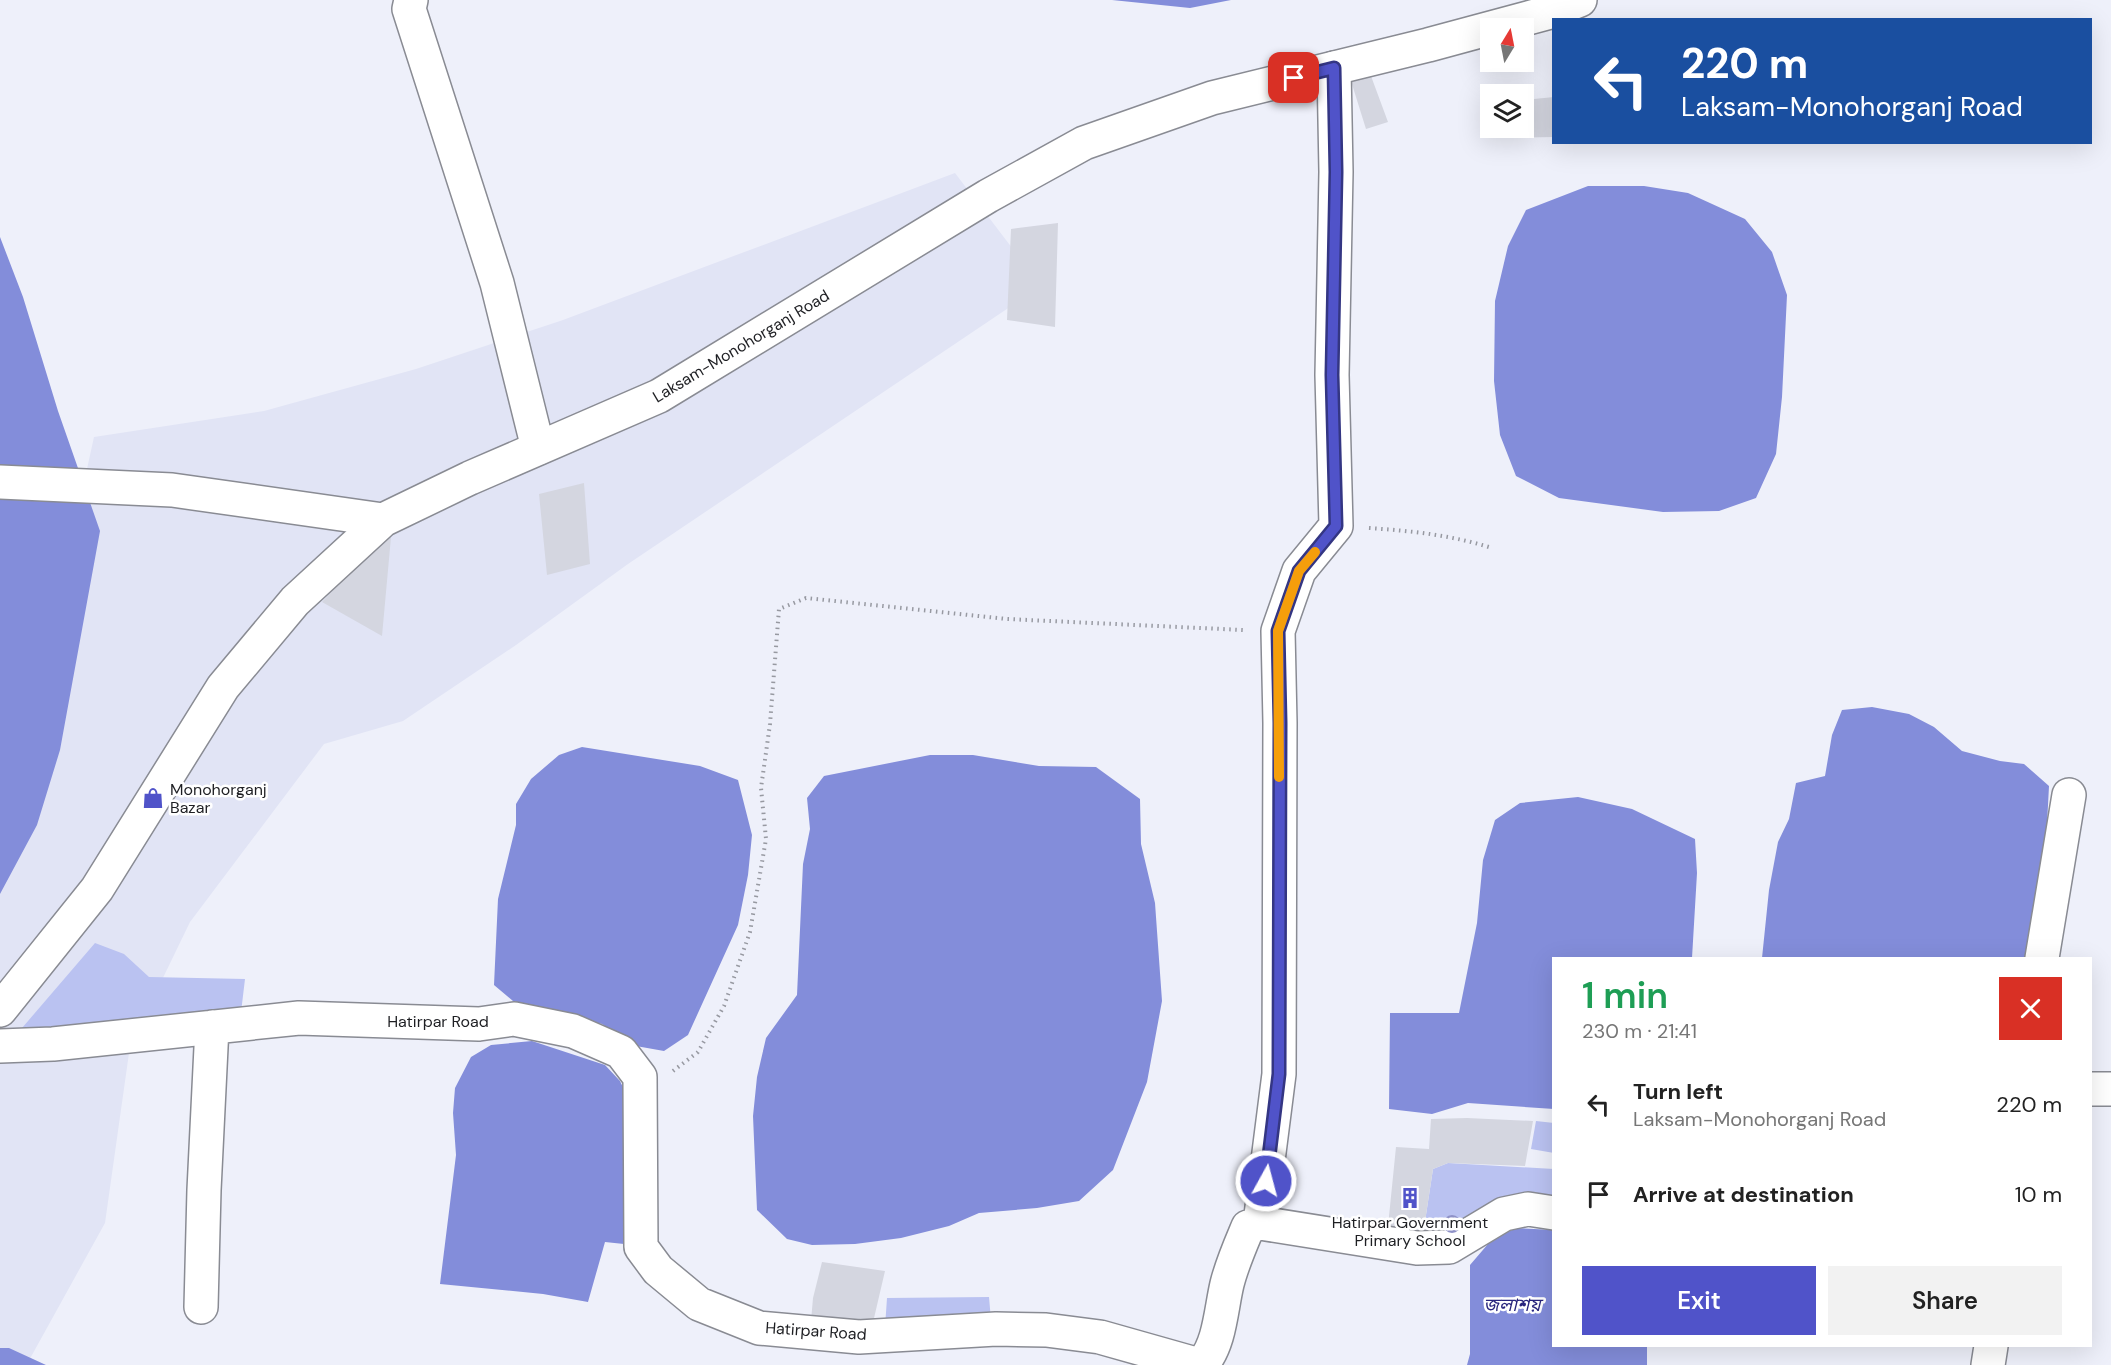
<!DOCTYPE html>
<meta charset="utf-8">
<style>
:root{--surface:#fff;--page:#f2f2f2;--text:#222;--muted:#767676;--accent:#5053c9}
body{margin:0;font-family:"DM Sans","Noto Sans Bengali",sans-serif;background:var(--page);color:var(--text);height:100vh;display:flex;flex-direction:column;font-size:22px;white-space:nowrap}
*{box-sizing:border-box;margin:0}
p{font-size:20px;color:var(--muted)}
.icon{flex:none;width:33px;height:33px;fill:none;stroke:currentColor;stroke-width:2;stroke-linecap:round;stroke-linejoin:round}
.map{position:relative;flex:1;overflow:hidden}
.side{position:absolute;left:1552px;top:957px;width:540px;height:390px;display:flex;flex-direction:column;background:var(--surface);border-radius:0px;box-shadow:0 6px 24px #0002}
.side>*{flex:none}
.guide{position:absolute;left:1552px;top:18px;width:540px;height:126px;border-radius:0px;box-shadow:0 6px 24px #0002;background:#1a4fa0;color:#fff;overflow:hidden}
.needle{width:39px;rotate:10deg}
.buttons{position:absolute;left:1480px;top:18px;display:grid;gap:12px}
.buttons a{display:grid;place-items:center;width:54px;height:54px;border-radius:0px;background:var(--surface);box-shadow:0 6px 24px #0002;font-size:30px}
.pin{position:absolute;display:grid;place-items:center;width:51px;height:51px;color:#fff;margin:-26px;border-radius:12px;box-shadow:0 3px 9px #0006}
.me{position:absolute;width:66px;margin:-33px;rotate:7deg;stroke-linejoin:round;filter:drop-shadow(0 0 4px #0008)}
.turn{display:flex;align-items:center;gap:21px;height:126px;padding:0 30px;font-size:27px}
.turn .icon{width:78px;height:78px;stroke-width:2.5}
.turn b{display:block;font-size:42px;line-height:51px}
.round{display:grid;place-items:center;flex:none;width:63px;height:63px;border-radius:0px;background:var(--page)}
.headline{display:flex;align-items:center;justify-content:space-between;height:102px;padding:0 30px}
h1{font-size:36px;font-weight:600;line-height:45px;color:#1e9e55}
.button{display:flex;gap:12px;margin-top:auto;padding:12px 30px}
.button a{flex:1;height:69px;border-radius:0px;background:var(--accent);color:#fff;font-size:24px;font-weight:600;line-height:69px;text-align:center}
.button a+a{background:var(--page);color:var(--text)}
ul{padding:0;list-style:none}
li{display:flex;align-items:center;gap:18px;height:90px;padding:0 30px}
li div{flex:1}
li b{display:block;font-size:22px}
li em{font-style:normal}
.map>svg:first-child{display:block}
.built{fill:#e1e4f5}
.green{fill:#bac2f1}
.water{fill:#838dda}
.building{fill:#d4d6e0}
.lines{fill:none;stroke-linecap:round;stroke-linejoin:round}
.street-casing{stroke:#898b93;stroke-width:36}
.secondary-casing{stroke:#898b93;stroke-width:36}
.path{stroke:#9799a1;stroke-width:4;stroke-dasharray:1.5 4.5;stroke-linecap:butt}
.street{stroke:#fff;stroke-width:33}
.secondary{stroke:#fff;stroke-width:33}
.tree{fill:#8e91c7}
.route-casing{stroke:#343683;stroke-width:15}
.route{stroke:#5053c9;stroke-width:10}
.slow{stroke:#f59e0b;stroke-width:10}
.labels{text-anchor:middle;dominant-baseline:central;stroke-width:5;stroke-linejoin:round;paint-order:stroke}
.street-label{font-size:16px;fill:#1e1f23;stroke:#fff}
.poi-label{font-size:16px;fill:#1e1f23;stroke:#fff;text-anchor:start}
.water-label{font-size:18px;font-style:italic;fill:#28257d;stroke:#fff}
</style>
<div class="map">
<svg width="2111" height="1365" viewBox="0 0 2111 1365">
<rect width="100%" height="100%" fill="#eef0fa"/>
<!-- built -->
<path class="built" d="M 955,173 L 1041,286 L 628,564 L 516,645 L 403,721 L 324,744 L 190,922 L 130,1046 L 105,1223 L 27,1364 L 0,1365 L 0,866 L 94,437 L 264,411 L 416,369 L 563,320 Z"/>
<!-- green -->
<path class="green" d="M 95,943 L 124,954 L 149,977 L 245,979 L 240,1021 L 16,1035 Z
M 1536,1121 L 1554,1123 L 1554,1153 L 1531,1149 Z
M 1448,1163 L 1554,1169 L 1554,1224 L 1521,1220 L 1502,1227 L 1424,1228 L 1433,1169 Z
M 989,1297 L 991,1320 L 885,1327 L 887,1298 Z"/>
<!-- water -->
<path class="water" d="M 1112,0 L 1231,0 L 1190,8 Z
M 1588,186 L 1644,186 L 1688,193 L 1745,219 L 1772,252 L 1787,295 L 1782,397 L 1776,454 L 1756,498 L 1719,511 L 1663,512 L 1559,498 L 1516,476 L 1500,435 L 1494,381 L 1495,301 L 1508,246 L 1526,210 Z
M 0,237 L 23,297 L 58,411 L 100,531 L 60,750 L 37,825 L 0,894 Z
M 1872,707 L 1909,714 L 1934,727 L 1962,751 L 2000,761 L 2024,764 L 2049,786 L 2045,862 L 2027,958 L 1762,958 L 1769,890 L 1778,842 L 1789,819 L 1796,783 L 1825,776 L 1832,735 L 1842,710 Z
M 582,747 L 700,766 L 738,780 L 752,835 L 748,875 L 738,925 L 688,1035 L 664,1051 L 636,1046 L 602,1024 L 513,1001 L 494,985 L 498,899 L 516,825 L 516,804 L 531,779 L 559,755 Z
M 930,755 L 973,755 L 1039,766 L 1096,767 L 1140,799 L 1141,844 L 1155,903 L 1162,1001 L 1147,1082 L 1113,1170 L 1079,1201 L 1037,1208 L 979,1213 L 949,1226 L 901,1238 L 855,1244 L 812,1245 L 787,1239 L 757,1210 L 753,1116 L 757,1077 L 766,1038 L 797,995 L 803,864 L 810,829 L 807,798 L 824,776 Z
M 1578,797 L 1632,809 L 1695,839 L 1697,873 L 1692,958 L 1554,958 L 1554,1109 L 1468,1103 L 1432,1114 L 1389,1109 L 1390,1013 L 1459,1013 L 1477,923 L 1483,860 L 1495,820 L 1520,803 Z
M 532,1041 L 605,1065 L 620,1081 L 629,1100 L 630,1175 L 624,1244 L 605,1242 L 588,1302 L 543,1294 L 440,1284 L 456,1155 L 453,1113 L 455,1088 L 471,1057 L 491,1045 Z
M 1515,1228 L 1554,1230 L 1554,1346 L 1647,1346 L 1647,1365 L 1467,1365 L 1470,1354 L 1470,1265 L 1488,1244 Z
M 0,1348 L 9,1348 L 46,1365 L 0,1365 Z"/>
<!-- building -->
<path class="building" d="M 1371,76 L 1388,122 L 1366,129 L 1351,81 Z
M 1554,97 L 1554,137 L 1492,138 L 1493,128 L 1524,128 L 1524,100 Z
M 1058,223 L 1055,327 L 1007,320 L 1011,229 Z
M 584,483 L 590,564 L 547,575 L 539,494 Z
M 391,537 L 382,636 L 322,602 L 360,562 Z
M 1467,1118 L 1533,1121 L 1525,1166 L 1448,1163 L 1433,1169 L 1424,1228 L 1388,1226 L 1396,1147 L 1429,1149 L 1431,1119 Z
M 822,1262 L 885,1271 L 871,1331 L 811,1321 L 813,1298 Z"/>
<g class="lines">
<defs>
<path id="street" d="M 411,0 L 409,9 L 497,283 L 538,448
M 2042,958 L 2069,795
M 0,1046 L 53,1044 L 299,1018 L 479,1024 L 514,1019 L 573,1031 L 621,1052 L 640,1077 L 641,1247 L 658,1270 L 699,1304 L 759,1328 L 859,1337 L 996,1329 L 1046,1330 L 1100,1337 L 1192,1363 L 1203,1363 C 1220,1343 1221,1309 1227,1284 C 1232,1264 1240,1246 1248,1227 L 1260,1223 L 1417,1248 L 1449,1247 L 1504,1214 L 1528,1209 L 1554,1213
M 2091,1089 L 2111,1089
M 1260,1223 L 1279,1074 L 1280,723 L 1278,631 L 1299,571 L 1336,526 L 1332,375 L 1336,172 L 1334,68
M 201,1307 L 204,1190 L 212,1027
M 1988,1365 L 1991,1346"/>
<path id="secondary" d="M 0,482 L 172,490 L 383,520
M 0,1010 L 97,889 L 223,687 L 295,601 L 383,520 L 470,478 L 659,396 L 988,196 L 1084,143 L 1212,98 L 1428,45 L 1550,12 L 1580,0"/>
</defs>
<!-- street casing -->
<use href="#street" class="street-casing"/>
<!-- secondary casing -->
<use href="#secondary" class="secondary-casing"/>
<!-- path -->
<path class="path" d="M 1369,528 C 1412,531 1451,535 1492,548
M 673,1071 L 698,1052 L 724,1006 L 750,932 L 766,839 L 761,788 L 770,724 L 779,609 L 806,598 L 1007,619 L 1243,630"/>
<!-- street -->
<use href="#street" class="street"/>
<!-- secondary -->
<use href="#secondary" class="secondary"/>
</g>
<!-- trees -->
<circle class="tree" cx="1452" cy="1224" r="9"/>
<g class="lines">
<defs>
<path id="route" d="M 1266,1181 L 1279,1074 L 1280,723 L 1278,631 L 1299,571 L 1336,526 L 1332,375 L 1336,172 L 1334,68 L 1294,78"/>
</defs>
<!-- route casing -->
<use href="#route" class="route-casing"/>
<!-- route -->
<use href="#route" class="route"/>
<!-- slow -->
<path class="slow" d="M 1279,777 L 1278,631 L 1299,571 L 1315,552"/>
</g>
<!-- icons -->
<defs>
<symbol id="shop-bare" viewBox="-9 -9 18 18"><path d="M-5-2.5h2.3a2.7 3.5 0 0 1 5.4 0H5L5.5 6h-11ZM-1.5-2.5h3a1.5 2.3 0 0 0-3 0Z" fill="#5053c9" stroke="#fff" stroke-width="2.5" paint-order="stroke"/></symbol>
<symbol id="building-bare" viewBox="-9 -9 18 18"><path d="M-4-6H4V6H1V3H-1V6H-4ZM-2.5-4.3h1.7v1.8h-1.7ZM.8-4.3h1.7v1.8H.8ZM-2.5-1h1.7V.8h-1.7ZM.8-1h1.7V.8H.8Z" fill="#5053c9" stroke="#fff" stroke-width="2.5" paint-order="stroke"/></symbol>
</defs>
<g fill-rule="evenodd">
<use href="#shop-bare" x="138" y="783" width="30" height="30"/>
<use href="#building-bare" x="1395" y="1183" width="30" height="30"/>
</g>
<g class="labels">
<!-- street labels -->
<g class="street-label">
<text transform="translate(741 346) rotate(-31)">Laksam-Monohorganj Road</text>
<text x="438" y="1021">Hatirpar Road</text>
<text transform="translate(816 1331) rotate(4)">Hatirpar Road</text>
</g>
<!-- poi labels -->
<g class="poi-label">
<text x="170" y="789">Monohorganj<tspan x="170" dy="18">Bazar</tspan></text>
<text x="1410" y="1222" text-anchor="middle">Hatirpar Government<tspan x="1410" dy="18">Primary School</tspan></text>
</g>
<!-- water labels -->
<g class="water-label">
<text x="1512" y="1305">জলাশয়</text>
</g>
</g>
</svg>
<div class="buttons">
<a><svg class="needle" viewBox="-14 -14 28 28"><path d="M0-13l5 13h-10z" fill="#e53935"/><path d="M0 13l5-13h-10z" fill="#767676"/></svg></a>
<a><svg class="icon" aria-label="layers" viewBox="0 0 24 24"><path d="M12 4l9 5-9 5-9-5zM3 14l9 5 9-5"/></svg></a>
</div>
<div class="pin" style="left:1294px;top:78px;background:#d93025"><svg class="icon" aria-label="arrive" viewBox="0 0 24 24"><path d="M6 21V4h12l-3 4 3 4H6"/></svg></div>
<svg class="me" style="left:1266px;top:1181px" viewBox="-20 -20 40 40"><circle r="17" fill="#5053c9" stroke="#fff" stroke-width="3"/><path d="M0-11L8 9 0 5-8 9z" fill="#fff"/></svg>
<div class="guide">
<div class="turn"><svg class="icon" aria-label="left" viewBox="0 0 24 24"><path d="M17 20v-9H6M10 6l-5 5 5 5"/></svg><div><b>220 m</b>Laksam-Monohorganj Road</div></div>
</div>
<section class="side">
<div class="headline"><div><h1>1 min</h1><p>230 m · 21:41</p></div><a class="round" style="background:#d93025;color:#fff"><svg class="icon" aria-label="close" viewBox="0 0 24 24"><path d="M6 6l12 12M18 6L6 18"/></svg></a></div>
<ul>
<li><svg class="icon" aria-label="left" viewBox="0 0 24 24"><path d="M17 20v-9H6M10 6l-5 5 5 5"/></svg><div><b>Turn left</b><p>Laksam-Monohorganj Road</p></div><em>220 m</em></li>
<li><svg class="icon" aria-label="arrive" viewBox="0 0 24 24"><path d="M6 21V4h12l-3 4 3 4H6"/></svg><div><b>Arrive at destination</b></div><em>10 m</em></li>
</ul>
<div class="button"><a>Exit</a><a>Share</a></div>
</section>
</div>
